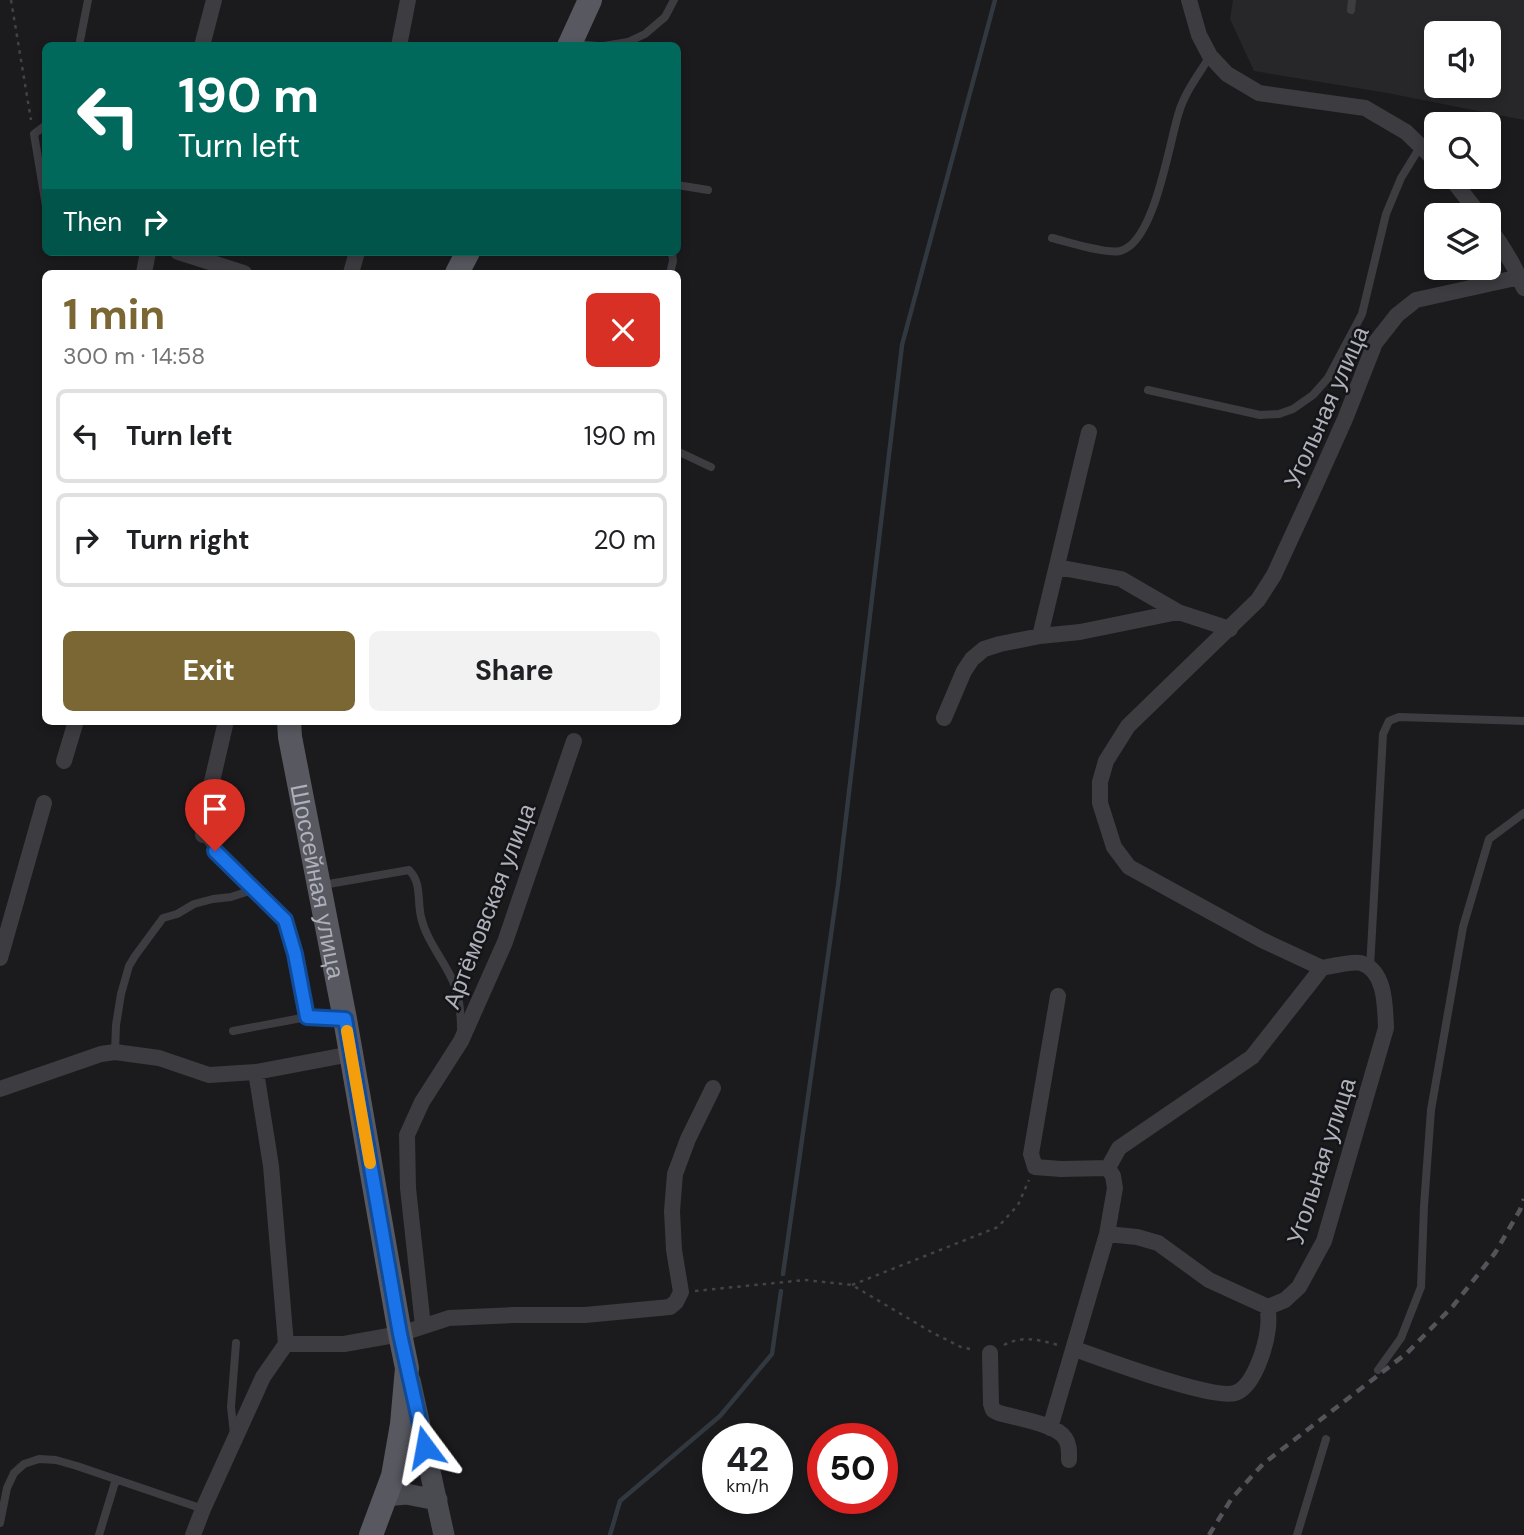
<!DOCTYPE html>
<meta charset="utf-8">
<style>
:root{--surface:#fff;--page:#f2f2f2;--text:#202124;--muted:#757577;--line:#e0e0e0;--accent:#7a6733}
body{margin:0;font-family:"DM Sans",sans-serif;background:var(--page);color:var(--text);height:100vh;display:flex;flex-direction:column;font-size:26px;white-space:nowrap}
*{box-sizing:border-box;margin:0}
p{font-size:23px;color:var(--muted)}
.icon{flex:none;width:38px;height:38px;fill:none;stroke:currentColor;stroke-width:2;stroke-linecap:round;stroke-linejoin:round}
.map{position:relative;flex:1;overflow:hidden}
.side{position:absolute;left:42px;top:270px;width:639px;height:455px;display:flex;flex-direction:column;background:var(--surface);border-radius:10px;box-shadow:0 4px 10px #0003}
.side>*{flex:none}
.top-card{position:absolute;left:42px;top:42px;width:639px;height:214px;border-radius:10px;box-shadow:0 4px 10px #0003;background:#00695c;color:#fff;overflow:hidden}
.fabs{position:absolute;left:1424px;top:21px;display:grid;gap:14px}
.fabs a{display:grid;place-items:center;width:77px;height:77px;border-radius:10px;background:var(--surface);box-shadow:0 4px 10px #0003;font-size:35px}
.speed{position:absolute;left:702px;top:1423px;display:flex;gap:14px;font-size:35px;font-weight:700;text-align:center}
.speed>*{display:grid;place-content:center;width:91px;height:91px;border-radius:50%;background:var(--surface);box-shadow:0 4px 10px #0003;line-height:1}
.speed small{font-size:18px;font-weight:400}
.speed .limit{border:10px solid #d22;background:#fff;color:#111}
.pin{position:absolute;display:grid;place-items:center;width:60px;height:60px;color:#fff;margin:-72px -30px;border-radius:50% 50% 50% 0;rotate:-45deg;box-shadow:0 0 7px #0007}
.pin .icon{rotate:45deg}
.me{position:absolute;width:77px;margin:-38px;rotate:347deg;stroke-linejoin:round;filter:drop-shadow(0 0 5px #0008)}
.turn{display:flex;align-items:center;gap:24px;height:147px;padding:0 21px;font-size:32px}
.turn .icon{width:91px;height:91px;stroke-width:2.5}
.turn b{display:block;font-size:49px;line-height:60px}
.then{display:flex;align-items:center;height:66px;padding:0 21px;background:#0003;gap:14px;font-size:26px}
.round{display:grid;place-items:center;flex:none;width:74px;height:74px;border-radius:10px;background:var(--page)}
.headline{display:flex;align-items:center;justify-content:space-between;height:119px;padding:0 21px}
h1{font-size:42px;font-weight:700;line-height:52px;color:var(--accent)}
.button{display:flex;gap:14px;margin-top:auto;padding:14px 21px}
.button a{flex:1;height:80px;border-radius:10px;background:var(--accent);color:#fff;font-size:28px;font-weight:700;line-height:80px;text-align:center}
.button a+a{background:var(--page);color:var(--text)}
ul{padding:0;list-style:none}
li{display:flex;align-items:center;gap:21px;height:94px;margin:0 14px 10px;padding:0 7px;border:4px solid var(--line);border-radius:10px}
li div{flex:1}
li b{display:block;font-size:26px}
li em{font-style:normal}
.map>svg:first-child{display:block}
.built{fill:#272629;fill-rule:evenodd}
.lines{fill:none;stroke-linecap:round;stroke-linejoin:round}
.stream{stroke:#313840;stroke-width:4.5}
.path{stroke:#424348;stroke-width:2.5;stroke-dasharray:3.5 5;stroke-linecap:butt}
.service{stroke:#3c3c41;stroke-width:8}
.minor{stroke:#3c3c41;stroke-width:16}
.secondary{stroke:#4a4b51;stroke-width:21}
.primary{stroke:#585960;stroke-width:24}
.rail{stroke:#53545a;stroke-width:4.5;stroke-dasharray:9 7;stroke-linecap:butt}
.route-casing{stroke:#114b97;stroke-width:18}
.route{stroke:#1a73e8;stroke-width:12}
.slow{stroke:#f59e0b;stroke-width:12}
.labels{text-anchor:middle;dominant-baseline:central;stroke-width:5;stroke-linejoin:round;paint-order:stroke}
.street-label{font-size:24px;fill:#aeb1bb;stroke:#151518}
</style>
<div class="map">
<svg width="1524" height="1535" viewBox="0 0 1524 1535">
<rect width="100%" height="100%" fill="#1b1a1c"/>
<!-- built -->
<path class="built" d="M 1233,0 L 1524,0 L 1524,120 L 1387,93 L 1254,71 L 1230,19 ZM 1437,33 L 1489,33 L 1489,86 L 1437,86 Z"/>
<g class="lines">
<!-- stream -->
<path class="stream" d="M 783,1274 L 838,885 L 902,345 L 995,0
M 610,1535 L 620,1501 L 720,1416 L 772,1354 L 781,1291"/>
<!-- path -->
<path class="path" d="M 11,0 L 31,120
M 852,1285 L 998,1227 L 1018,1205 L 1029,1180
M 695,1291 L 805,1280 L 852,1285 L 933,1333 L 961,1347 L 975,1350
M 1004,1345 C 1023,1335 1039,1340 1058,1345"/>
<!-- service -->
<path class="service" d="M 1351,10 L 1352,0
M 575,44 L 597,46
M 79,46 L 88,0
M 604,46 L 628,42 L 645,34 L 665,17 L 674,0
M 46,125 L 34,134 L 46,206
M 677,185 L 708,190
M 1052,238 C 1069,242 1105,254 1120,251 C 1155,243 1169,142 1179,112 C 1185,92 1199,74 1210,56
M 670,273 L 673,261 L 672,252
M 1148,390 L 1260,415 L 1279,414 L 1293,409 L 1313,395 L 1328,378 L 1362,314 L 1386,214 L 1401,178 L 1420,147
M 677,451 L 711,467
M 203,835 L 215,851 L 285,920 L 295,954 L 307,1017
M 323,885 L 409,870 C 422,883 417,900 421,917 C 427,943 446,962 455,986 C 460,1000 461,1015 461,1030
M 1370,968 L 1383,734 L 1389,721 L 1399,717 L 1524,721
M 233,1031 L 307,1017 L 342,1019
M 115,1052 L 116,1025 L 121,994 L 129,966 L 135,956 L 163,918 L 177,914 L 194,904 L 213,899 L 231,897 L 255,889
M 1378,1370 L 1401,1338 L 1421,1287 L 1424,1206 L 1431,1110 L 1463,927 L 1489,839 L 1524,813
M 234,1434 L 231,1407 L 236,1343
M 0,1523 L 7,1488 L 14,1473 L 24,1464 L 39,1459 L 56,1460 L 77,1466 L 203,1509
M 99,1535 L 116,1479
M 1297,1535 L 1326,1439"/>
<!-- minor -->
<path class="minor" d="M 1189,0 L 1199,35 L 1210,56 L 1227,74 L 1259,93 L 1365,108 L 1406,132 L 1437,162
M 202,46 L 214,0
M 399,46 L 408,0
M 1450,177 L 1480,215
M 1489,228 C 1503,246 1515,267 1524,288
M 178,252 L 244,273
M 144,273 L 148,252
M 351,273 L 357,252
M 1057,567 L 1121,579 L 1178,612
M 1040,636 L 1089,432
M 944,718 L 964,671 L 972,659 L 984,649 L 1000,644 L 1040,636 L 1080,632 L 1178,612 L 1230,629
M 64,761 L 76,721
M 203,835 L 204,816 L 226,721
M 0,958 L 44,803
M 1322,968 L 1262,940 L 1129,867 L 1114,847 L 1100,803 L 1100,782 L 1106,761 L 1128,726 L 1258,600 L 1274,575 L 1315,486 L 1345,419 L 1375,343 L 1397,315 L 1416,300 L 1520,277
M 1058,996 L 1031,1154 L 1035,1167 L 1061,1169 L 1108,1168 L 1119,1148 L 1252,1057 L 1322,968 C 1332,966 1353,961 1361,963 C 1386,971 1385,1007 1386,1028 L 1324,1241 L 1299,1287 L 1285,1300 L 1268,1307 L 1209,1280 L 1158,1243 L 1137,1237 L 1107,1234
M 256,1072 L 271,1166 L 286,1344
M 0,1089 L 101,1054 L 115,1052 L 159,1058 L 209,1075 L 256,1072 L 351,1054
M 423,1326 L 408,1188 L 407,1135 L 422,1102 L 461,1041 L 505,942 L 574,741
M 1075,1349 C 1103,1359 1212,1400 1235,1393 C 1254,1387 1266,1346 1268,1328 C 1269,1321 1268,1313 1268,1307
M 990,1353 L 991,1404 L 993,1410 L 999,1413 C 1016,1418 1056,1424 1065,1438 C 1070,1445 1069,1453 1069,1460
M 1050,1428 L 1107,1234 L 1115,1188 L 1113,1176 L 1108,1168
M 193,1535 L 203,1509 L 263,1377 L 286,1344 L 344,1344 L 400,1334 L 449,1318 L 514,1315 L 585,1315 L 670,1307 L 676,1302 L 681,1292 L 674,1250 L 672,1211 L 675,1174 L 688,1139 L 713,1088"/>
<!-- secondary -->
<path class="secondary" d="M 410,1380 L 444,1535
M 386,1496 L 406,1494 L 437,1500"/>
<!-- primary -->
<g class="primary">
<path d="M 569,46 L 590,0"/>
<path d="M 457,273 L 468,252"/>
<path id="s1" d="M 289,721 L 290,737 L 345,1019 L 400,1334 L 407,1368 L 402,1424 L 393,1476 L 371,1535"/>
</g>
<!-- rail -->
<path class="rail" d="M 1209,1535 L 1232,1498 L 1263,1464 L 1407,1353 L 1453,1306 L 1495,1253 L 1520,1210 L 1524,1199"/>
</g>
<g class="lines">
<defs>
<path id="route" d="M 215,851 L 285,920 L 295,954 L 307,1017 L 345,1019 L 400,1334 L 425,1447"/>
</defs>
<!-- route casing -->
<use href="#route" class="route-casing"/>
<!-- route -->
<use href="#route" class="route"/>
<!-- slow -->
<path class="slow" d="M 347,1031 L 370,1163"/>
</g>
<g class="labels">
<!-- street labels -->
<g class="street-label">
<text transform="translate(1326 407) rotate(-66)">Угольная улица</text>
<text stroke="none"><textPath href="#s1" startOffset="163">Шоссейная улица</textPath></text>
<text transform="translate(489 906) rotate(-69)">Артёмовская улица</text>
<text transform="translate(1321 1161) rotate(-72)">Угольная улица</text>
</g>
</g>
</svg>
<div class="fabs">
<a><svg class="icon" aria-label="sound" viewBox="0 0 24 24"><path d="M4 9h4l5-4v14l-5-4H4zM17 9q2 3 0 6"/></svg></a>
<a><svg class="icon" aria-label="search" viewBox="0 0 24 24"><circle cx="10" cy="10" r="6"/><path d="M15 15l6 6"/></svg></a>
<a><svg class="icon" aria-label="layers" viewBox="0 0 24 24"><path d="M12 4l9 5-9 5-9-5zM3 14l9 5 9-5"/></svg></a>
</div>
<div class="speed"><div>42<small>km/h</small></div><div class="limit">50</div></div>
<div class="pin" style="left:215px;top:851px;background:#d93025"><svg class="icon" aria-label="arrive" viewBox="0 0 24 24"><path d="M6 21V4h12l-3 4 3 4H6"/></svg></div>
<svg class="me" style="left:425px;top:1447px" viewBox="-20 -20 40 40"><path d="M0-17L14 15 0 8-14 15z" fill="#1a73e8" stroke="#fff" stroke-width="4"/></svg>
<div class="top-card">
<div class="turn"><svg class="icon" aria-label="left" viewBox="0 0 24 24"><path d="M17 20v-9H6M10 6l-5 5 5 5"/></svg><div><b>190 m</b>Turn left</div></div>
<div class="then">Then<svg class="icon" aria-label="right" viewBox="0 0 24 24"><path d="M7 20v-9h11M14 6l5 5-5 5"/></svg></div>
</div>
<section class="side">
<div class="headline"><div><h1>1 min</h1><p>300 m · 14:58</p></div><a class="round" style="background:#d93025;color:#fff"><svg class="icon" aria-label="close" viewBox="0 0 24 24"><path d="M6 6l12 12M18 6L6 18"/></svg></a></div>
<ul>
<li><svg class="icon" aria-label="left" viewBox="0 0 24 24"><path d="M17 20v-9H6M10 6l-5 5 5 5"/></svg><div><b>Turn left</b></div><em>190 m</em></li>
<li><svg class="icon" aria-label="right" viewBox="0 0 24 24"><path d="M7 20v-9h11M14 6l5 5-5 5"/></svg><div><b>Turn right</b></div><em>20 m</em></li>
</ul>
<div class="button"><a>Exit</a><a>Share</a></div>
</section>
</div>
